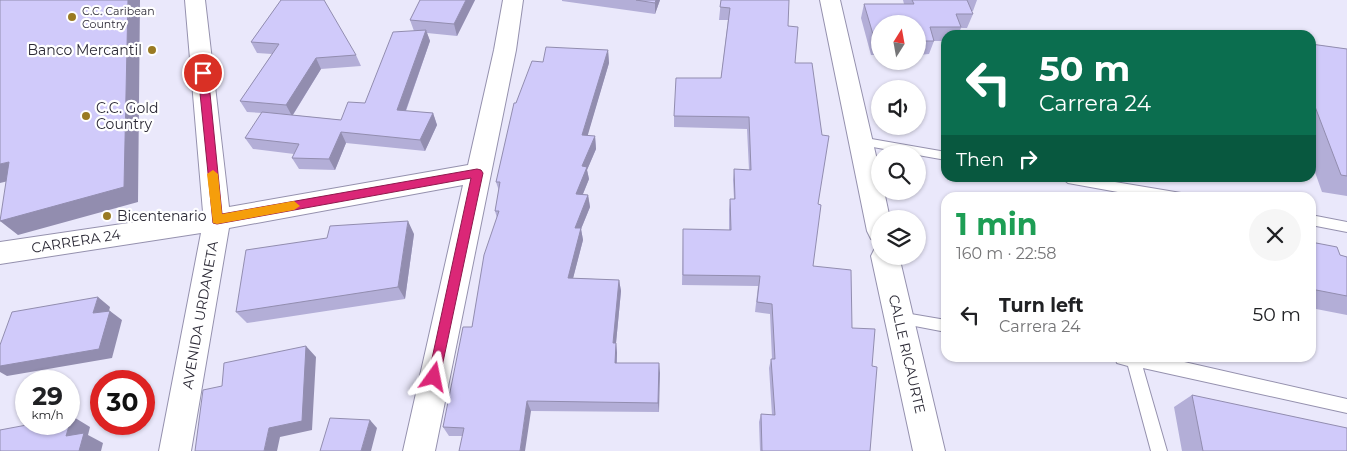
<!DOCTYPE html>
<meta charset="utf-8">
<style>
:root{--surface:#fff;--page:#f6f6f6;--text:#202124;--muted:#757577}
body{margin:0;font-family:Montserrat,sans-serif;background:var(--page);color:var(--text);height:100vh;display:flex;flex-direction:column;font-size:19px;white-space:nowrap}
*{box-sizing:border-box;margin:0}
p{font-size:16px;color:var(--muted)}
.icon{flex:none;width:28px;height:28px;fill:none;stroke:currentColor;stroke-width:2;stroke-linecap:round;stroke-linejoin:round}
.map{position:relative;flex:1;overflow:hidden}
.details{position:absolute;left:941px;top:192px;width:375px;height:170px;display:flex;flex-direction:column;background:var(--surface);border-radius:15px;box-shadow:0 1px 4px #0004}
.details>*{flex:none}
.guide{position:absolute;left:941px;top:30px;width:375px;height:152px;border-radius:15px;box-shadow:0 1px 4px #0004;background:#0b6e4f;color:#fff;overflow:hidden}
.needle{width:32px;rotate:11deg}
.tools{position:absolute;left:871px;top:15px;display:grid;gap:10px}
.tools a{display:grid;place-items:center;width:55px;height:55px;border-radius:50%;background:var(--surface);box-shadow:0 1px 4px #0004;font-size:25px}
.speed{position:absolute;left:15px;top:370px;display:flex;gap:10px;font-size:25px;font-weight:700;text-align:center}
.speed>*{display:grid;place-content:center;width:65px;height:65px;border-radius:50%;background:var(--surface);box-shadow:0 1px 4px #0004;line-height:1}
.speed small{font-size:12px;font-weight:400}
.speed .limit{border:8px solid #d22;background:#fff;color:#111}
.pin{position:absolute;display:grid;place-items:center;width:42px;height:42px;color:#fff;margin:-21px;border:2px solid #fff;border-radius:50%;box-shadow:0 1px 5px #0007}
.me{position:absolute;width:55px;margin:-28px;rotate:12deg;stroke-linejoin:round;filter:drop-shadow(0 0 4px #0008)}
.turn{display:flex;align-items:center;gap:18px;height:105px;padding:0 15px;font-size:22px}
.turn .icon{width:65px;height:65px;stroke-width:2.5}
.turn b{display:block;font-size:35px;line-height:42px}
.then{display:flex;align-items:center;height:48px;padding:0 15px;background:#0003;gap:10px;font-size:19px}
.round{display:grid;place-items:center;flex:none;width:52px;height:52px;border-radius:26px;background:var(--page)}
.summary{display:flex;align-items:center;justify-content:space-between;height:85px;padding:0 15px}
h1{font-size:30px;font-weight:700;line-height:38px;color:#1e9e55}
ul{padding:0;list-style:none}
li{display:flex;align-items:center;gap:15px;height:75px;padding:0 15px}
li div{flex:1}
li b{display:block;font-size:19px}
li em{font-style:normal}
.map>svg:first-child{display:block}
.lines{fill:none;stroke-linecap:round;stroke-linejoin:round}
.lane-casing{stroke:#9591ae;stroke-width:2}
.street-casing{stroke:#9591ae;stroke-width:2}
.lane{fill:#fff;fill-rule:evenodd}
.street{fill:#fff;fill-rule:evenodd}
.wall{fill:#b3aed7}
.shaded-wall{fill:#928daf}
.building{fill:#d0cafa;stroke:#928daf}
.route{fill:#db2777;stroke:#8e194d}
.slow{fill:#f59e0b}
.poi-dot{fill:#9a7a23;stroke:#fff;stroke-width:2}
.labels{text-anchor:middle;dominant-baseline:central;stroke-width:4.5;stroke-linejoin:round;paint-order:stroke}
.far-poi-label{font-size:11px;fill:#2c2a36;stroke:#fff;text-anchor:start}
.poi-label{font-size:14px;fill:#2c2a36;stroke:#fff;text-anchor:start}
.street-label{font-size:14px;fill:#2c2a36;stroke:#fff}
</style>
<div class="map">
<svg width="1347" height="451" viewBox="0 0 1347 451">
<rect width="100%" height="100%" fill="#eae8fb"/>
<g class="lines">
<defs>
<path id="lane" d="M 860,137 L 946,152 L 946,160 L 856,144 L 854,141 L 856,138 Z
M 1062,178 L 1091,178 L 1181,193 L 1187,198 L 1151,198 L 1068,183 Z
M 1311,215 L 1347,222 L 1347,232 L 1311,225 Z
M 899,312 L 946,320 L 946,332 L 894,322 L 892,318 L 894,314 Z
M 1115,358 L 1159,358 L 1171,359 L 1347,399 L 1347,413 L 1143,368 L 1167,451 L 1151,451 L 1128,366 L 1117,363 Z"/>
<path id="street" d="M 185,0 L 205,0 L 229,207 L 468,165 L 494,50 L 503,0 L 523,0 L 516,50 L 435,451 L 403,451 L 463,185 L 229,228 L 191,451 L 159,451 L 201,233 L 0,264 L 0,242 L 203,212 Z
M 820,0 L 840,0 L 880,173 L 880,191 L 884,191 L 890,219 L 880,219 L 880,242 L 871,239 L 867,231 Z
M 880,246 L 880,256 L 899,256 L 945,451 L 913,451 L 871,256 L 875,248 Z"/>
</defs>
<!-- lane casing -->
<use href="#lane" class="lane-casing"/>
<!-- street casing -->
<use href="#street" class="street-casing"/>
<!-- lane -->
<use href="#lane" class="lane"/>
<!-- street -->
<use href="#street" class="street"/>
</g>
<!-- wall -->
<path class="wall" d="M 281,0 L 356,55 L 361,66 L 321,69 L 293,115 L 341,120 L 365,103 L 414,31 L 410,20 L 420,0 L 475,0 L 457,36 L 427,33 L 430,41 L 406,111 L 433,113 L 437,125 L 425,151 L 346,143 L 335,170 L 299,169 L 292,158 L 294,154 L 253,149 L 245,138 L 262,113 L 247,112 L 240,101 L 272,54 L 257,53 L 251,42 Z
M 562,0 L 660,0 L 655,14 L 562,1 Z
M 721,0 L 788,26 L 795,63 L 818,204 L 813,266 L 852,328 L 872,366 L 870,451 L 760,451 L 759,422 L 761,414 L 772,415 L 769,368 L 771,359 L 772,359 L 770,314 L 755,312 L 758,286 L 682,285 L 683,229 L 729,230 L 729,210 L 730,199 L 734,199 L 733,180 L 734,169 L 749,170 L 747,129 L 674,127 L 674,116 L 721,78 L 728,20 L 719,20 Z
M 903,0 L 977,0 L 973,11 L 971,11 L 973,14 L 967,28 L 961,28 L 958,35 L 946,35 L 946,41 L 934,41 L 929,54 L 918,55 L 918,24 L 880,24 L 880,55 L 871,55 L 861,18 L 864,4 L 904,4 Z
M 1311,44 L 1347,49 L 1347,196 L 1322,192 L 1311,161 Z
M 608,50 L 609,63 L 587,136 L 595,136 L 596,149 L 587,170 L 589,179 L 583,194 L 588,195 L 590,207 L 581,229 L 583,240 L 573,278 L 619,280 L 621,291 L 616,343 L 617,353 L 617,363 L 659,363 L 659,412 L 531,411 L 462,436 L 449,436 L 443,427 L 472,327 L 497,218 L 495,211 L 499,191 L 496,182 L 516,103 L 543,62 Z
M 414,234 L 405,299 L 247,323 L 236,312 Z
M 1311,242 L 1340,255 L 1347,257 L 1347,315 L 1311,308 Z
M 1192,395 L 1347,451 L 1182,451 L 1174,407 Z"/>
<!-- shaded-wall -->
<path class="shaded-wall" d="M 128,0 L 140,0 L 138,202 L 18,235 L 0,221 Z
M 466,0 L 475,0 L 457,36 L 454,24 Z
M 656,0 L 660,0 L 655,14 L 655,3 Z
M 426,30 L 430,41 L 402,121 L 397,110 Z
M 608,50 L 609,63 L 584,148 L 582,135 Z
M 316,58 L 321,69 L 292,116 L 286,105 Z
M 433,113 L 437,125 L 425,151 L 420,140 Z
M 341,132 L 346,143 L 335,170 L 329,159 Z
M 595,136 L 596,149 L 587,170 L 589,179 L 578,206 L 576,194 L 582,166 Z
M 9,162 L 25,177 L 0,183 L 0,164 Z
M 588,195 L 590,207 L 581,229 L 583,240 L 570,290 L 568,278 L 575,228 Z
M 408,221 L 414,234 L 405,299 L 398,287 Z
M 619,280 L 621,291 L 616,343 L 617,353 L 616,373 L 613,343 Z
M 98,297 L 110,307 L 106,323 L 93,313 Z
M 110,311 L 122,320 L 112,358 L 7,376 L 0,372 L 0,366 Z
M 306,346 L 316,357 L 312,430 L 280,437 L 277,451 L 264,451 L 269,428 Z
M 659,363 L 660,373 L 659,412 L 658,403 Z
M 527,401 L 531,411 L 525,451 L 520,451 Z
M 72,416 L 90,427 L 88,435 L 103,443 L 101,451 L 79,451 L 66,436 Z
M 370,420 L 377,428 L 371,451 L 361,451 Z"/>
<!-- building -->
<path class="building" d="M 0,0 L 128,0 L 124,187 L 0,221 L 9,162 L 0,164 Z
M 281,0 L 324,0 L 356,55 L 316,58 L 286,105 L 240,101 L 279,44 L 251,42 Z
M 420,0 L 466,0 L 454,24 L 410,20 Z
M 636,0 L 656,0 L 655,3 Z
M 721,0 L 789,0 L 788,26 L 798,27 L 795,63 L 812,63 L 822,135 L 829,136 L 818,204 L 821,205 L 813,266 L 851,270 L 852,328 L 875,329 L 872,366 L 877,367 L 870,451 L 762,451 L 761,414 L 775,415 L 771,359 L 775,359 L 772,304 L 757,302 L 760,276 L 683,275 L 683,229 L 731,230 L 730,199 L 735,199 L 734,169 L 751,170 L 749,117 L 674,116 L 676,78 L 721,78 L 730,8 L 720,7 Z
M 912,0 L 967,0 L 973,14 L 956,14 L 961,27 L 930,27 L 934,41 L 918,41 L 918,24 L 880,24 L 880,41 L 875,41 L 864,4 L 914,4 Z
M 426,30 L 397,110 L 433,113 L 420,140 L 341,132 L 329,159 L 292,158 L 299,144 L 245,138 L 262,112 L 341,120 L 348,102 L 365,103 L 393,32 Z
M 1311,44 L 1347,49 L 1347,176 L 1341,175 L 1311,96 Z
M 546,47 L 608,50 L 582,135 L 595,136 L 582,166 L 587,167 L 576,194 L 588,195 L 575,228 L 581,228 L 568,278 L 619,280 L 613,343 L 616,343 L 615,363 L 659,363 L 658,403 L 527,401 L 520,451 L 459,451 L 464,428 L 443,427 L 463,327 L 472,327 L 484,255 L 499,211 L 495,211 L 500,182 L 496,182 L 514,103 L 516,103 L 532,61 L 543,62 Z
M 408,221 L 398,287 L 236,312 L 246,250 L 327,238 L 330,226 Z
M 1311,242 L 1337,247 L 1340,255 L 1347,257 L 1347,296 L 1311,289 Z
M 98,297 L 93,313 L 110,311 L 99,349 L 0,366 L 0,345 L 12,312 Z
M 306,346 L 302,421 L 269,428 L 264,451 L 195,451 L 203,390 L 222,386 L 224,363 Z
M 1192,395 L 1347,428 L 1347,451 L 1203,451 Z
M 72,416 L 66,436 L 84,433 L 79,451 L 0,451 L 0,430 L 32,424 L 69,424 L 69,417 Z
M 330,418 L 370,420 L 361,451 L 320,451 Z"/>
<!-- route -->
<path class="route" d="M 203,70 L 208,73 L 222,214 L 477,169 L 481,170 L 483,173 L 439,381 L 434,383 L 430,381 L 428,377 L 471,178 L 217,224 L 213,223 L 198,73 Z"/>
<!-- slow -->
<path class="slow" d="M 213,170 L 218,174 L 222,214 L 294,201 L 300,206 L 294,210 L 217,224 L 213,223 L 207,174 Z"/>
<!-- markers -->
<g class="poi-dot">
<circle cx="72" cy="17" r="5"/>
<circle cx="152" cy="50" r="5"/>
<circle cx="86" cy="116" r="5"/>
<circle cx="107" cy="216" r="5"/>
</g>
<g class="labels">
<!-- far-poi labels -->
<g class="far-poi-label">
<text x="82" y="11">C.C. Caribean<tspan x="82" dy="13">Country</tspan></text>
</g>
<!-- poi labels -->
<g class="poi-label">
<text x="142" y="50" text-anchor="end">Banco Mercantil</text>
<text x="96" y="108">C.C. Gold<tspan x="96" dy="16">Country</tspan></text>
<text x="117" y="216">Bicentenario</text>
</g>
<!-- street labels -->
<g class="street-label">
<text transform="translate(76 241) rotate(-9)">CARRERA 24</text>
<text transform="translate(200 315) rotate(-80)">AVENIDA URDANETA</text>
<text transform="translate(907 354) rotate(77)">CALLE RICAURTE</text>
</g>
</g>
</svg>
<div class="tools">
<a><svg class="needle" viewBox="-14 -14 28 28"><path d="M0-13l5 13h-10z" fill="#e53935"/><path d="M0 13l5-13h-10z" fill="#757577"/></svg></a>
<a><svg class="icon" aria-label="sound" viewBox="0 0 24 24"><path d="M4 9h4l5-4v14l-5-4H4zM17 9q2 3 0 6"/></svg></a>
<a><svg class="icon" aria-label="search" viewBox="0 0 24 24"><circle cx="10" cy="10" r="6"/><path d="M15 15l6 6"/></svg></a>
<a><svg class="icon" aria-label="layers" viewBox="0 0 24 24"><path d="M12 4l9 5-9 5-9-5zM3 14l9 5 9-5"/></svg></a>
</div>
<div class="speed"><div>29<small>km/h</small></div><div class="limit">30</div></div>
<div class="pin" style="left:203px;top:73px;background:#d93025"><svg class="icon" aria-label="arrive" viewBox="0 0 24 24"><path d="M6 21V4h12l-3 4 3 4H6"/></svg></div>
<svg class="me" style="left:434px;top:377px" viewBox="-20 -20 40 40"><path d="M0-17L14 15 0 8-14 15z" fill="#db2777" stroke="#fff" stroke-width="4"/></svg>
<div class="guide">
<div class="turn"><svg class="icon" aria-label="left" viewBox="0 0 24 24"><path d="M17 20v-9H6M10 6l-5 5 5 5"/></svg><div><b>50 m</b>Carrera 24</div></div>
<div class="then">Then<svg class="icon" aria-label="right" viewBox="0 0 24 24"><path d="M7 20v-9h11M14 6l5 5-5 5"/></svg></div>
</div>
<section class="details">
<div class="summary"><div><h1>1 min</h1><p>160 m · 22:58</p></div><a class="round"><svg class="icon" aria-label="close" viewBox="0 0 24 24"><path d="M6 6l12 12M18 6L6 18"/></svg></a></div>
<ul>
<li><svg class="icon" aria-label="left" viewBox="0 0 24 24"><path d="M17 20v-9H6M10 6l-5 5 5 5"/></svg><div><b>Turn left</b><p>Carrera 24</p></div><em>50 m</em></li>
</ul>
</section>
</div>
